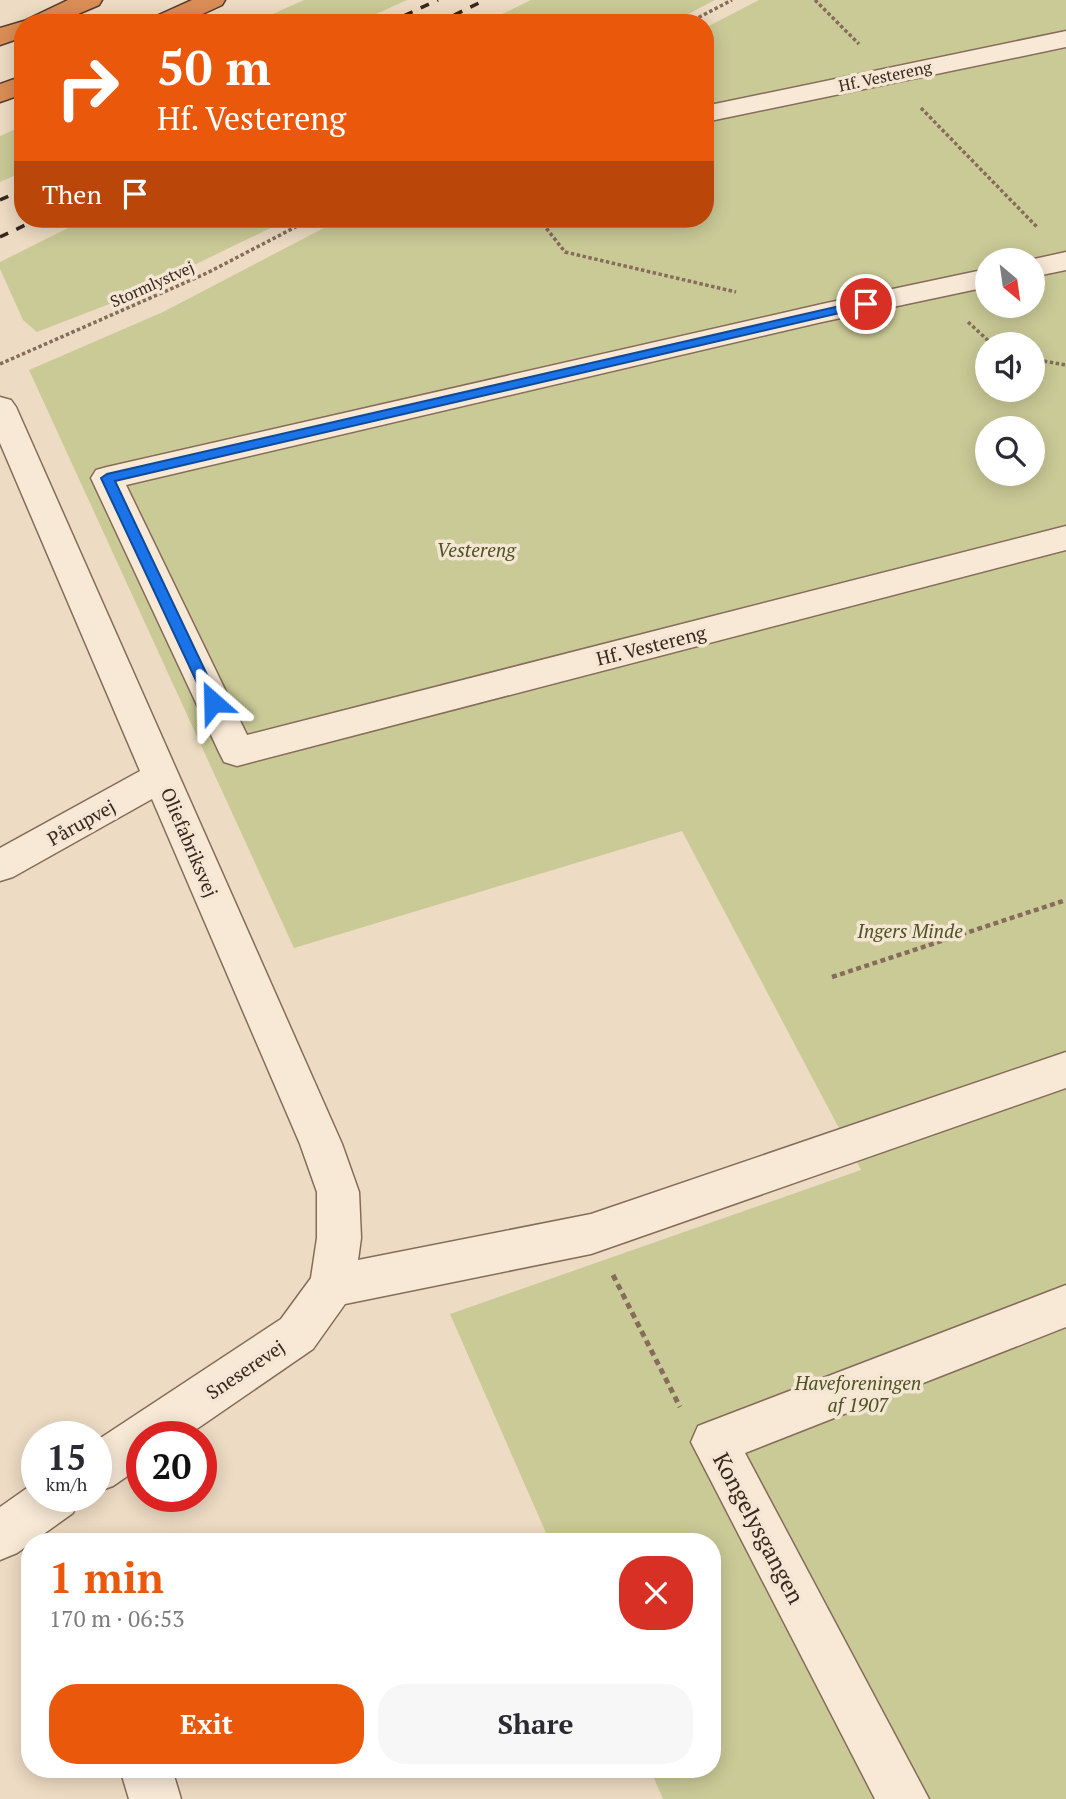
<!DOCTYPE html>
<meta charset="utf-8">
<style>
:root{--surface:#fff;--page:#f7f7f7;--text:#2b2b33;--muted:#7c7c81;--accent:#ea580c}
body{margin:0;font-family:"PT Serif",serif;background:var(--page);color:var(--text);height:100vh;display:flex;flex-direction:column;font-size:26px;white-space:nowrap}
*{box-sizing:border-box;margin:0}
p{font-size:23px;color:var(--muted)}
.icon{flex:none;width:38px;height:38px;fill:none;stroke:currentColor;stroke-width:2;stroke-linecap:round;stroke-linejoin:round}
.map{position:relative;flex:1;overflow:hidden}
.sheet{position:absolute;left:21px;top:1533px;width:700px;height:245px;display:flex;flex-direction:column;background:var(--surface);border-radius:28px;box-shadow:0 4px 18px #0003}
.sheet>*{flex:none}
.banner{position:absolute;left:14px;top:14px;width:700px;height:214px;border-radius:28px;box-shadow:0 4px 18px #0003;background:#ea580c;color:#fff;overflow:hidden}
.needle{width:46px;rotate:151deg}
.tools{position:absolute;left:975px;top:248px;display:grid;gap:14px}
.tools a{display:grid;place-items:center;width:70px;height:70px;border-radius:50%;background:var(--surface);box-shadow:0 4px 18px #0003;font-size:35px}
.speed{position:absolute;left:21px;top:1421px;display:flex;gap:14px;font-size:35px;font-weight:700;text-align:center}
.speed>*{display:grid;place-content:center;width:91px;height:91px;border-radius:50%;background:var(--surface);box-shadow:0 4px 18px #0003;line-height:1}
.speed small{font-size:18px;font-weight:400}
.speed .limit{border:10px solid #d22;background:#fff;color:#111}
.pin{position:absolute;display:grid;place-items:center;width:60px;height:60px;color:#fff;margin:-30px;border:4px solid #fff;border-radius:50%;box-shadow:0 2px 7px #0007}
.me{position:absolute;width:77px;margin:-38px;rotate:335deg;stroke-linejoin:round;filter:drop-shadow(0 0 5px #0008)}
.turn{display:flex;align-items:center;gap:24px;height:147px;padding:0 28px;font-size:32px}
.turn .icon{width:91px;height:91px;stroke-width:2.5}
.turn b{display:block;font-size:49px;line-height:60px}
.then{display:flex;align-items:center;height:66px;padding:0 28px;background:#0003;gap:14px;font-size:26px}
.round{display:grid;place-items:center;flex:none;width:74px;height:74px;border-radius:28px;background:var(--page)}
.headline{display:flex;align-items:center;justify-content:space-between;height:119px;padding:0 28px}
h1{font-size:42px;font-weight:700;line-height:52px;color:var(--accent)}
.primary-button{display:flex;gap:14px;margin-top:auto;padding:14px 28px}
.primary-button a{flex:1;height:80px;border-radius:28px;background:var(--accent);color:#fff;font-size:28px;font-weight:700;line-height:80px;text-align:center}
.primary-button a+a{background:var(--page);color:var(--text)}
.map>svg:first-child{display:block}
.green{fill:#caca97;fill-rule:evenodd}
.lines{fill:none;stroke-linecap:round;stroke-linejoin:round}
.minor-casing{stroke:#866c5a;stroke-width:3}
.highway-casing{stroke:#543b2f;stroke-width:3}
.path-far2{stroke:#866c5a;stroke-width:3.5;stroke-dasharray:3.5 2.5;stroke-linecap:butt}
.path-far1{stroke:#866c5a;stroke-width:4.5;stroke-dasharray:5 3.5;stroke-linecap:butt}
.path{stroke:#866c5a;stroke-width:5;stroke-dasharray:6 4.5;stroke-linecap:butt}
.minor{fill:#f8e9d6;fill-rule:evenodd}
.highway{fill:#da8e56;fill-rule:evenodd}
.rail{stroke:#37271e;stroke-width:3.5;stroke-dasharray:9 9;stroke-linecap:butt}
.route{fill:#1a73e8;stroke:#114b97;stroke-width:2}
.labels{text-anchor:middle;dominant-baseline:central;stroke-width:7;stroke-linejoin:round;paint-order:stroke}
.far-street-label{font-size:16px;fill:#37271e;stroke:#f4e6d2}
.park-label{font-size:19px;font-style:italic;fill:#4d5225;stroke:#f4e6d2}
.street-label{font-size:19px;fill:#37271e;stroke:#f4e6d2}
.near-street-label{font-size:23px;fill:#37271e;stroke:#f4e6d2}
</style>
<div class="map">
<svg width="1066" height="1799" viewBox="0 0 1066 1799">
<rect width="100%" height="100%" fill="#eddbc3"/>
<!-- green -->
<path class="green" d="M 304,0 L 407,0 L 356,23 L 253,23 Z
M 531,0 L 715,0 L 671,23 L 484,23 Z
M 759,0 L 1066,0 L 1066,1799 L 663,1799 L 650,1769 L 712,1769 L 712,1542 L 550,1542 L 450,1314 L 861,1170 L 682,831 L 294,948 L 29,370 L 163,312 L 341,219 L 705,219 L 705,28 ZM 987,261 L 1032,261 L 1032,306 L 987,306 ZM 987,345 L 1032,345 L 1032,390 L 987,390 ZM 987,429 L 1032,429 L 1032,474 L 987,474 Z
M 23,126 L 23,172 L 0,182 L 0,136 Z
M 86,219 L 289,219 L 130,296 L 37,332 L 23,320 L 0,269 L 0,262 Z"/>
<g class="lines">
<defs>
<path id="minor" d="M 1066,31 L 1066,47 L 705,122 L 705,106 Z
M 1066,252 L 1066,270 L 1032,277 L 1032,261 L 1025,261 Z
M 987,269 L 987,287 L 822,322 L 126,485 L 247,735 L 1066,526 L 1066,550 L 237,766 L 224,762 L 219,752 L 91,478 L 96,470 L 107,467 L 822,304 Z
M 0,397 L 11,400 L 16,407 L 342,1144 L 359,1192 L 361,1238 L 358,1260 L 591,1214 L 1066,1052 L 1066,1088 L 591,1254 L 345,1304 L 313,1349 L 185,1437 L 142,1437 L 142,1466 L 113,1486 L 96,1492 L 96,1441 L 281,1319 L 311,1278 L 317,1238 L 317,1192 L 300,1144 L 152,799 L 13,877 L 0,881 L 0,848 L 140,771 L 0,443 Z
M 1066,1285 L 1066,1327 L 745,1453 L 929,1799 L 875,1799 L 691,1442 L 698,1426 Z
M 37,1481 L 37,1496 L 80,1496 L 73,1513 L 17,1553 L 0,1560 L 0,1507 Z
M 120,1769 L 172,1769 L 181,1799 L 129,1799 Z"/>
<path id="highway" d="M 68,0 L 102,0 L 99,5 L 57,23 L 23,23 L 23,37 L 0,45 L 0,28 L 24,21 Z
M 192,0 L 225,0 L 222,5 L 183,23 L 149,23 L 152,18 Z
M 23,76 L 23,94 L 0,102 L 0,84 Z"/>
</defs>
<!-- minor casing -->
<use href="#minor" class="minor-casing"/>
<!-- highway casing -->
<use href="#highway" class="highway-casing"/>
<!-- path-far2 -->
<path class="path-far2" d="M 815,0 L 859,44
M 688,23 L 732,0
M 921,108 L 1037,227
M 539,219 L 565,252 L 736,292
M 968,322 L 993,345
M 1032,359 L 1066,365
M 0,364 L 207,273 L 311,219"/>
<!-- path-far1 -->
<path class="path-far1" d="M 832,977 L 1066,900"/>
<!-- path -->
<path class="path" d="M 613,1275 L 680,1407"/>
<!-- minor -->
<use href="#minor" class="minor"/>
<!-- highway -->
<use href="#highway" class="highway"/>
<!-- rail -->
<path class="rail" d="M 388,23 L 438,0
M 438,23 L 485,0
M 0,200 L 23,190
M 0,237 L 38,219"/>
</g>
<!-- route -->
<path class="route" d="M 866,300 L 870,301 L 870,306 L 115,481 L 220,702 L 213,708 L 206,702 L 101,478 L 107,474 Z"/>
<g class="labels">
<!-- far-street labels -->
<g class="far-street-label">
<text transform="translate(885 76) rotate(-12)">Hf. Vestereng</text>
<text transform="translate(152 284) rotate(-24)">Stormlystvej</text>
</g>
<!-- park labels -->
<g class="park-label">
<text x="476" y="549">Vestereng</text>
<text x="910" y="930">Ingers Minde</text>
<text x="858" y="1382">Haveforeningen<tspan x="858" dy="22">af 1907</tspan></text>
</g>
<!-- street labels -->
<g class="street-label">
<text transform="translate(651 645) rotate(-14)">Hf. Vestereng</text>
<text transform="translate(81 822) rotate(-29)">Pårupvej</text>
<text transform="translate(190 842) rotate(67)">Oliefabriksvej</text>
<text transform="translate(245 1369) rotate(-34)">Sneserevej</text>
</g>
<!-- near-street labels -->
<g class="near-street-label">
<text transform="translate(759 1528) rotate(62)">Kongelysgangen</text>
</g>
</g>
</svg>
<div class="tools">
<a><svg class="needle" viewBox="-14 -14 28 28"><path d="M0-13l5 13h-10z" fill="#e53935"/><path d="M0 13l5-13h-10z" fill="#7c7c81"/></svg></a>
<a><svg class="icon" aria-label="sound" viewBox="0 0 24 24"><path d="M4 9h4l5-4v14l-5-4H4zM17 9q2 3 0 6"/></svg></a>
<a><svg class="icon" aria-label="search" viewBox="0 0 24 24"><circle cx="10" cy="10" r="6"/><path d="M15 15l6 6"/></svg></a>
</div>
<div class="speed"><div>15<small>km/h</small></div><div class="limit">20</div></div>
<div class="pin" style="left:866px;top:304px;background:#d93025"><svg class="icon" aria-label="arrive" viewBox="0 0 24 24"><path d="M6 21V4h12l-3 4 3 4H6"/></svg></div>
<svg class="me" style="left:213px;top:702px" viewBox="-20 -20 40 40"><path d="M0-17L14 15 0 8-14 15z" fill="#1a73e8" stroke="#fff" stroke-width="4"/></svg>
<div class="banner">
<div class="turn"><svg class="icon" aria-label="right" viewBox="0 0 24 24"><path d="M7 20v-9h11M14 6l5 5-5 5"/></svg><div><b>50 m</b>Hf. Vestereng</div></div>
<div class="then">Then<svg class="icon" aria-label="arrive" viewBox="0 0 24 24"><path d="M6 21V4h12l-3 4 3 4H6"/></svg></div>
</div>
<section class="sheet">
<div class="headline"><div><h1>1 min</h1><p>170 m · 06:53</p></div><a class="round" style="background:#d93025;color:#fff"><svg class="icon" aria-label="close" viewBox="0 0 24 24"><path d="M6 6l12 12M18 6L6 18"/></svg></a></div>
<div class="primary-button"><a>Exit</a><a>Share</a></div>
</section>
</div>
